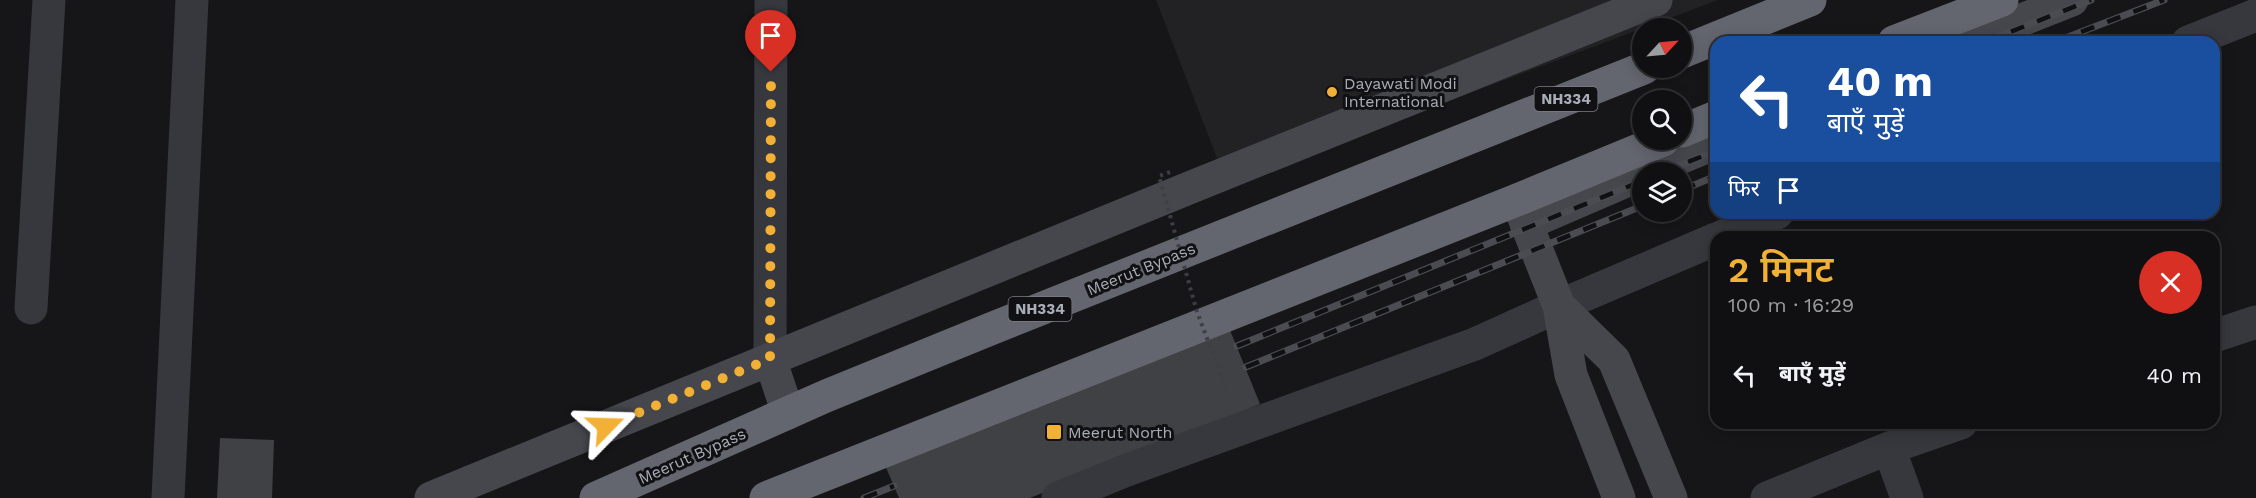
<!DOCTYPE html>
<html lang="hi">
<meta charset="utf-8">
<style>
:root{--surface:#101012;--page:#1e1e20;--text:#f1f3f6;--muted:#9c9d9f;--line:#303032;--accent:#f2b134}
body{margin:0;font-family:"Work Sans","Noto Sans Devanagari",sans-serif;background:var(--page);color:var(--text);height:100vh;display:flex;flex-direction:column;font-size:22px;white-space:nowrap}
*{box-sizing:border-box;margin:0}
p{font-size:20px;color:var(--muted)}
.icon{flex:none;width:33px;height:33px;fill:none;stroke:currentColor;stroke-width:2;stroke-linecap:round;stroke-linejoin:round}
.map{position:relative;flex:1;overflow:hidden}
.panel{position:absolute;left:1710px;top:231px;width:510px;height:198px;display:flex;flex-direction:column;background:var(--surface);border-radius:18px;box-shadow:0 3px 15px #0003,0 0 0 2px var(--line)}
.panel>*{flex:none}
.top-card{position:absolute;left:1710px;top:36px;width:510px;height:183px;border-radius:18px;box-shadow:0 3px 15px #0003,0 0 0 2px var(--line);background:#1a4fa0;color:#fff;overflow:hidden}
.needle{width:39px;rotate:64deg}
.tools{position:absolute;left:1632px;top:18px;display:grid;gap:12px}
.tools a{display:grid;place-items:center;width:60px;height:60px;border-radius:50%;background:var(--surface);box-shadow:0 3px 15px #0003,0 0 0 2px var(--line);font-size:30px}
.pin{position:absolute;display:grid;place-items:center;width:51px;height:51px;color:#fff;margin:-62px -26px;border-radius:50% 50% 50% 0;rotate:-45deg;box-shadow:0 0 6px #0007}
.pin .icon{rotate:45deg}
.me{position:absolute;width:66px;margin:-33px;rotate:68deg;stroke-linejoin:round;filter:drop-shadow(0 0 4px #0008)}
.turn{display:flex;align-items:center;gap:21px;height:126px;padding:0 18px;font-size:27px}
.turn .icon{width:78px;height:78px;stroke-width:2.5}
.turn b{display:block;font-size:42px;line-height:51px}
.then{display:flex;align-items:center;height:57px;padding:0 18px;background:#0003;gap:12px;font-size:22px}
.round{display:grid;place-items:center;flex:none;width:63px;height:63px;border-radius:32px;background:var(--page)}
.overview{display:flex;align-items:center;justify-content:space-between;height:102px;padding:0 18px}
h1{font-size:36px;font-weight:600;line-height:45px;color:var(--accent)}
ul{padding:0;list-style:none}
li{display:flex;align-items:center;gap:18px;height:84px;padding:0 18px}
li div{flex:1}
li b{display:block;font-size:22px}
li em{font-style:normal}
.map>svg:first-child{display:block}
.built{fill:#222225}
.building{fill:#404145}
.lines{fill:none;stroke-linecap:round;stroke-linejoin:round}
.street{stroke:#37383d;stroke-width:33}
.secondary{stroke:#45474d;stroke-width:33}
.highway{stroke:#63666e;stroke-width:33}
.rail-casing{stroke:#4a4c52;stroke-width:7}
.rail{stroke:#111113;stroke-width:4.5;stroke-dasharray:14;stroke-linecap:butt}
.path-bridge{stroke:#3d3f44;stroke-width:4;stroke-dasharray:3 4.5;stroke-linecap:butt}
.route{stroke:#f2b134;stroke-width:10;stroke-dasharray:0 18}
.poi-dot{fill:#f2b134;stroke:#111113;stroke-width:2}
.labels{text-anchor:middle;dominant-baseline:central;stroke-width:6;stroke-linejoin:round;paint-order:stroke}
.shield{fill:#111113;stroke:#7b7e86;stroke-width:1.5}
.shield-label{font-size:15px;font-weight:bold;fill:#a8adb8}
.poi-label{font-size:16px;fill:#a8adb8;stroke:#111113;text-anchor:start}
.street-label{font-size:16px;fill:#a8adb8;stroke:#111113}
</style>
<div class="map">
<svg width="2256" height="498" viewBox="0 0 2256 498">
<rect width="100%" height="100%" fill="#161618"/>
<!-- built -->
<path class="built" d="M 1156,0 L 1718,0 L 1227,184 Z"/>
<!-- building -->
<path class="building" d="M 1219,303 L 1260,404 L 1030,498 L 899,498 L 876,444 Z
M 220,438 L 274,440 L 272,498 L 217,498 Z"/>
<g class="lines">
<!-- street -->
<path class="street" d="M 2188,42 L 2256,15
M 1721,237 L 1777,213
M 31,308 L 49,0
M 2214,336 L 2256,322
M 770,359 L 771,0
M 1889,448 L 1961,423
M 168,498 L 192,0
M 1058,498 L 1127,470 L 1475,344 L 1559,306 L 1716,239
M 1767,498 L 1889,448 L 1907,498"/>
<!-- secondary -->
<path class="secondary" d="M 1966,42 L 2072,0
M 1646,172 L 1716,143
M 1517,200 L 1559,306 L 1571,375 L 1619,498
M 1526,224 L 1642,174
M 1559,306 L 1614,360 L 1671,498
M 770,359 L 788,413
M 431,498 L 1189,188 L 1656,0"/>
<!-- highway -->
<path class="highway" d="M 1894,42 L 2002,0
M 1682,52 L 1810,0
M 1682,131 L 1716,117
M 596,498 L 826,396 L 993,328 L 1644,68
M 766,498 L 1517,200 L 1663,140"/>
<defs>
<path id="rail" d="M 1985,42 L 2091,0
M 2055,42 L 2164,0
M 1662,172 L 1716,151
M 1682,190 L 1716,176
M 1237,346 L 1642,181
M 1246,367 L 1642,206
M 864,498 L 894,486"/>
</defs>
<!-- rail casing -->
<use href="#rail" class="rail-casing"/>
<!-- rail -->
<use href="#rail" class="rail"/>
<!-- path-bridge -->
<path class="path-bridge" d="M 1170,172 L 1159,176 L 1197,312 L 1226,388"/>
</g>
<g class="lines">
<!-- route -->
<path class="route" d="M 606,426 L 770,359 L 771,72"/>
</g>
<!-- markers -->
<g class="poi-dot">
<circle cx="1332" cy="92" r="6"/>
<rect x="1046" y="424" width="16" height="16" rx="3"/>
</g>
<g class="labels">
<!-- shield labels -->
<g class="shield">
<rect x="1534.5" y="87" width="63" height="24" rx="4.5"/>
<rect x="1008.5" y="297" width="63" height="24" rx="4.5"/>
</g>
<g class="shield-label">
<text x="1566" y="99">NH334</text>
<text x="1040" y="309">NH334</text>
</g>
<!-- poi labels -->
<g class="poi-label">
<text x="1344" y="83">Dayawati Modi<tspan x="1344" dy="18">International</tspan></text>
<text x="1068" y="432">Meerut North</text>
</g>
<!-- street labels -->
<g class="street-label">
<text transform="translate(1141 269) rotate(-22)">Meerut Bypass</text>
<text transform="translate(692 456) rotate(-24)">Meerut Bypass</text>
</g>
</g>
</svg>
<div class="tools">
<a><svg class="needle" viewBox="-14 -14 28 28"><path d="M0-13l5 13h-10z" fill="#e53935"/><path d="M0 13l5-13h-10z" fill="#9c9d9f"/></svg></a>
<a><svg class="icon" aria-label="search" viewBox="0 0 24 24"><circle cx="10" cy="10" r="6"/><path d="M15 15l6 6"/></svg></a>
<a><svg class="icon" aria-label="layers" viewBox="0 0 24 24"><path d="M12 4l9 5-9 5-9-5zM3 14l9 5 9-5"/></svg></a>
</div>
<div class="pin" style="left:771px;top:72px;background:#d93025"><svg class="icon" aria-label="arrive" viewBox="0 0 24 24"><path d="M6 21V4h12l-3 4 3 4H6"/></svg></div>
<svg class="me" style="left:606px;top:426px" viewBox="-20 -20 40 40"><path d="M0-17L14 15 0 8-14 15z" fill="#f2b134" stroke="#fff" stroke-width="4"/></svg>
<div class="top-card">
<div class="turn"><svg class="icon" aria-label="left" viewBox="0 0 24 24"><path d="M17 20v-9H6M10 6l-5 5 5 5"/></svg><div><b>40 m</b>बाएँ मुड़ें</div></div>
<div class="then">फिर<svg class="icon" aria-label="arrive" viewBox="0 0 24 24"><path d="M6 21V4h12l-3 4 3 4H6"/></svg></div>
</div>
<section class="panel">
<div class="overview"><div><h1>2 मिनट</h1><p>100 m · 16:29</p></div><a class="round" style="background:#d93025;color:#fff"><svg class="icon" aria-label="close" viewBox="0 0 24 24"><path d="M6 6l12 12M18 6L6 18"/></svg></a></div>
<ul>
<li><svg class="icon" aria-label="left" viewBox="0 0 24 24"><path d="M17 20v-9H6M10 6l-5 5 5 5"/></svg><div><b>बाएँ मुड़ें</b></div><em>40 m</em></li>
</ul>
</section>
</div>
